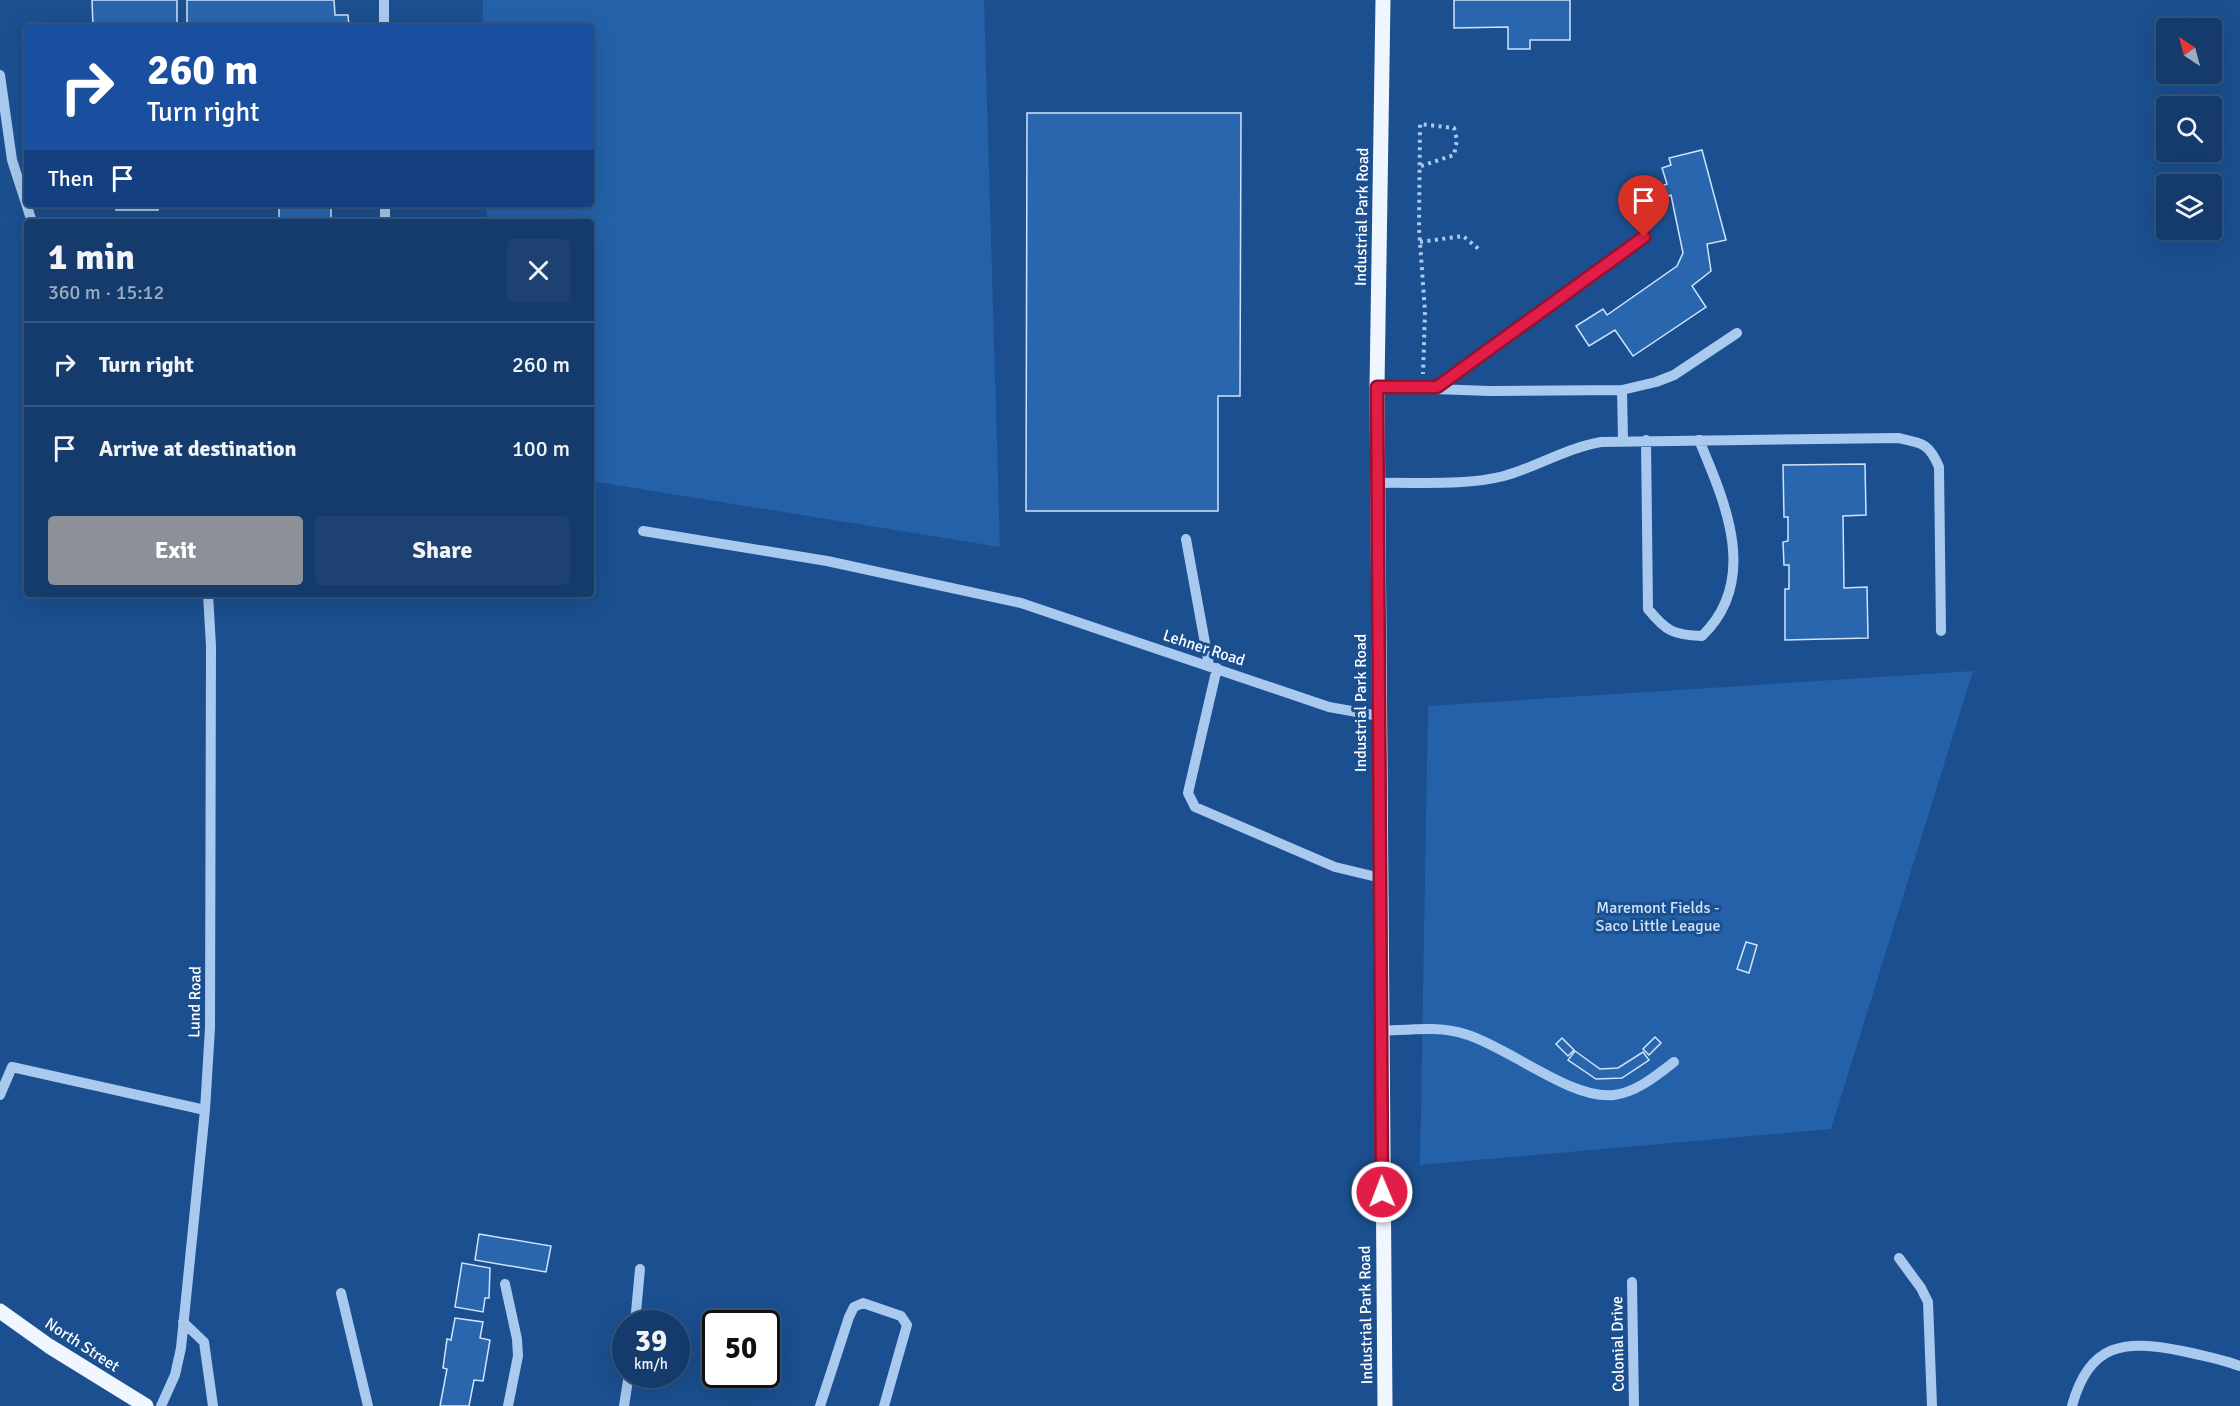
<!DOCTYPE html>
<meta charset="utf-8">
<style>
:root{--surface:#143b6b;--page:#1d4271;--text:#f1f3f6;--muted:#9dadc1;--line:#33557e;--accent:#8c9099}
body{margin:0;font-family:Signika,sans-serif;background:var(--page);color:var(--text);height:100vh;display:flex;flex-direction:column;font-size:22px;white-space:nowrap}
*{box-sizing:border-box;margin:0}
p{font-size:20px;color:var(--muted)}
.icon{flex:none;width:33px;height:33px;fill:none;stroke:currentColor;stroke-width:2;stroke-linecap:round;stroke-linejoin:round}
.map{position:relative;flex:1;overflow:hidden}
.details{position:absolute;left:24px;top:219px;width:570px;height:378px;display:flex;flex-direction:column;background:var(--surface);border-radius:6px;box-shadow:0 6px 24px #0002,0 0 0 2px var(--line)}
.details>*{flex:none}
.top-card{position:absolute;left:24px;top:24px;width:570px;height:183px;border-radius:6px;box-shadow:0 6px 24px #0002,0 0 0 2px var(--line);background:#1a4fa0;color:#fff;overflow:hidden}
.needle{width:39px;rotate:324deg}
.controls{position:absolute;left:2156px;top:18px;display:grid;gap:12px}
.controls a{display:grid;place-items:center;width:66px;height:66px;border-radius:6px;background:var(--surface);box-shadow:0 6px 24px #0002,0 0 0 2px var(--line);font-size:30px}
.speed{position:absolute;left:612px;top:1310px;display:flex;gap:12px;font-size:30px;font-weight:700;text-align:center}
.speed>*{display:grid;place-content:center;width:78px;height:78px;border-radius:50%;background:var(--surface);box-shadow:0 6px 24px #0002,0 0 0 2px var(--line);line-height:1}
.speed small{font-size:15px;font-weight:400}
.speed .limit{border:3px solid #111;border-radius:9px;background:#fff;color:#111}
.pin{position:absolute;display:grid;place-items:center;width:51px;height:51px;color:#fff;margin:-62px -26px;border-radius:50% 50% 50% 0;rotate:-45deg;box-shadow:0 0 6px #0007}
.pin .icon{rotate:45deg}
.me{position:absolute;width:66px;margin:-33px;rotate:359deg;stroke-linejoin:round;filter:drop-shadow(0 0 4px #0008)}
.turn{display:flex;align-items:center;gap:21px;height:126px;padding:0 24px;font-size:27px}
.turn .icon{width:78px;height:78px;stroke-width:2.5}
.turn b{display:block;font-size:42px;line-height:51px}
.then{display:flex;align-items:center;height:57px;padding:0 24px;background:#0003;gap:12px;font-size:22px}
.round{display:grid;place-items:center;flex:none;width:63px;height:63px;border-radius:6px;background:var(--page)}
.overview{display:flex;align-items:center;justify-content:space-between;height:102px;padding:0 24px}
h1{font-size:36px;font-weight:800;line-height:45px}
.primary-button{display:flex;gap:12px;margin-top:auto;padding:12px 24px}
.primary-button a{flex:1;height:69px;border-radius:6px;background:var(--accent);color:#fff;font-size:24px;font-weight:800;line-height:69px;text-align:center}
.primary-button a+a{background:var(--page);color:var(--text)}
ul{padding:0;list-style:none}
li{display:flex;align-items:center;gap:18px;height:84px;padding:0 24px;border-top:2px solid var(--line)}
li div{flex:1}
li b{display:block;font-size:22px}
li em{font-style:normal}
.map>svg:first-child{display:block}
.green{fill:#2461a8}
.building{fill:#2a66ad;stroke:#cfe3fa;stroke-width:1.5}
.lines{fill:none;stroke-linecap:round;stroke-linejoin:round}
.path{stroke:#a9c9ee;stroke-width:4;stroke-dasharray:3 4.5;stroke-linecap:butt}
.minor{stroke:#a9c9ee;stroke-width:10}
.major{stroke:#f0f6ff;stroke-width:15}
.route-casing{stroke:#92132f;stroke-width:15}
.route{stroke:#e11d48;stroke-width:10}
.labels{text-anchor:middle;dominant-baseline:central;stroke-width:6;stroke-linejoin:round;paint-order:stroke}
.street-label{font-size:16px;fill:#fff;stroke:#1b4f8f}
.park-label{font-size:16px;fill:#cfe3fa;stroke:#1b4f8f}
</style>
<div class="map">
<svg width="2240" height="1406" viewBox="0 0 2240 1406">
<rect width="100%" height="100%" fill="#1b4f8f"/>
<!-- green -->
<path class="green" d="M 483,0 L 984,0 L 1000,547 L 591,481 L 591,222 L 487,222 L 486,204 L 591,204 L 591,27 L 483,27 Z
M 1973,671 L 1831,1129 L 1420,1165 L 1428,706 Z"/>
<!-- building -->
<path class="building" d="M 92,0 L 177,0 L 177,27 L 93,27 Z
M 187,0 L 334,0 L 335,15 L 348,15 L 349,27 L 187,27 Z
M 1454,0 L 1570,0 L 1570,40 L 1530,40 L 1530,49 L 1508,49 L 1508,27 L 1454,28 Z
M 1027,113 L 1241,113 L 1240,396 L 1218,396 L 1218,511 L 1026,511 Z
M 1702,150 L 1726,240 L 1707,244 L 1711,271 L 1692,286 L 1706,307 L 1633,356 L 1615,330 L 1589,346 L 1576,326 L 1603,309 L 1607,315 L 1677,266 L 1683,253 L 1671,195 L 1663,198 L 1659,187 L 1667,184 L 1662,168 L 1671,165 L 1669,158 Z
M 114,204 L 158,204 L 158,210 L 116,210 Z
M 279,204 L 331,204 L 331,220 L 279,221 Z
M 1865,464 L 1866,515 L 1843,516 L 1844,588 L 1867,587 L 1868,638 L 1785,640 L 1785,589 L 1789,589 L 1789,565 L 1784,565 L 1783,542 L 1788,541 L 1788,517 L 1784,517 L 1783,465 Z
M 1746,942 L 1757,945 L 1749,973 L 1737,969 Z
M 1655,1037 L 1661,1043 L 1649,1055 L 1643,1049 Z
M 1562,1038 L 1574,1050 L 1568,1056 L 1556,1044 Z
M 1575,1051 L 1600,1069 L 1618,1068 L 1643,1052 L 1649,1060 L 1622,1078 L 1596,1079 L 1568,1060 Z
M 479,1234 L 551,1246 L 546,1272 L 475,1260 Z
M 462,1263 L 490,1268 L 489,1298 L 485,1298 L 483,1312 L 455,1307 Z
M 455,1318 L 483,1322 L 480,1338 L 490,1340 L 483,1381 L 474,1380 L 469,1406 L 440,1406 L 447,1369 L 443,1368 L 447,1339 L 451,1340 Z"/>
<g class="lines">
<!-- path -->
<path class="path" d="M 1421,166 L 1454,155 L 1457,140 L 1454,128 L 1420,124 L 1419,228 L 1425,312 L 1423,374
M 1420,242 L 1463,236 L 1480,250"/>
<!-- minor -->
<path class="minor" d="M 384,0 L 384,27
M 0,75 L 12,160 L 32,222
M 385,204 L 385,222
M 27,352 L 27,354
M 1377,387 L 1490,391 L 1622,390 L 1656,382 L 1674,375 L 1737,333
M 1437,387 L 1644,237
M 1622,390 L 1623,441
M 1646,440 L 1648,609 C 1666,631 1673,635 1702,636 C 1760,580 1725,502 1699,440
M 1378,483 C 1419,482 1464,486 1504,476 C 1537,467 1566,448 1601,442 L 1898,438 C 1922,443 1929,443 1939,467 L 1941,631
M 643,531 L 827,561 L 1021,603 L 1329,707 L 1379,716
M 1186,539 L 1209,665
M 1217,668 L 1188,793 L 1195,807 L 1335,867 L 1381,878
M 1381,1031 C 1409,1030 1440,1025 1468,1035 C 1511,1049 1572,1100 1614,1095 C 1637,1092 1657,1075 1674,1062
M 0,1095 L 12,1067 L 205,1110
M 1899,1258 L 1921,1288 L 1928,1302 L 1932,1406
M 1632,1282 L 1634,1406
M 505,1284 L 517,1339 L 518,1356 L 508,1406
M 341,1293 L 368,1406
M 183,1322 L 204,1342 L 213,1406
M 635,1323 L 640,1269
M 161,1406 L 175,1375 L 181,1348 L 205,1110 L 210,1028 L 211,646 L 208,594
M 624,1406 L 629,1374
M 820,1406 L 849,1317 L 854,1307 L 863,1303 L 901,1316 L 907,1325 L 884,1406
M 2072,1406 C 2089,1343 2124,1339 2182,1351 C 2201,1355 2221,1359 2240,1366"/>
<!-- major -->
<path class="major" d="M 1383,0 L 1377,387 L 1385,1406
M 0,1311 L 49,1346 L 146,1406"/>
</g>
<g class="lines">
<defs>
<path id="route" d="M 1382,1192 L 1377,387 L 1437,387 L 1644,237"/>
</defs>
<!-- route casing -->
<use href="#route" class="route-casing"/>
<!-- route -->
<use href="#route" class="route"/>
</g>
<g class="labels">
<!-- street labels -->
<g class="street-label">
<text transform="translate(1362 217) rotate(-89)">Industrial Park Road</text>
<text transform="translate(1204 648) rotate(18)">Lehner Road</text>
<text transform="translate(1361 703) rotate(-90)">Industrial Park Road</text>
<text transform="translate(195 1002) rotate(-89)">Lund Road</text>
<text transform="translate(1366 1315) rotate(-91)">Industrial Park Road</text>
<text transform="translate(1618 1344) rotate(-91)">Colonial Drive</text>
<text transform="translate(82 1345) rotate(33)">North Street</text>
</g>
<!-- park labels -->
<g class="park-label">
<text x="1658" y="908">Maremont Fields -<tspan x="1658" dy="18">Saco Little League</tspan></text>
</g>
</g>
</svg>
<div class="controls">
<a><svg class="needle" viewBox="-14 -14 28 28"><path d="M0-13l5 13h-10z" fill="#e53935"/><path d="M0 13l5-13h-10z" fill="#9dadc1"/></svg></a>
<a><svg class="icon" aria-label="search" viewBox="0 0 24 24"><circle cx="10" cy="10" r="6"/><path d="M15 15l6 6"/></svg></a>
<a><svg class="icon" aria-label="layers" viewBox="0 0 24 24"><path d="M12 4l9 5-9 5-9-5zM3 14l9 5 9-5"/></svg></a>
</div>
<div class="speed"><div>39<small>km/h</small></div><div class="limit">50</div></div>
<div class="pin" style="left:1644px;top:237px;background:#d93025"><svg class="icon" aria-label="arrive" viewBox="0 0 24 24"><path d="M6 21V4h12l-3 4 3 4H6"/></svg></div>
<svg class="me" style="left:1382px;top:1192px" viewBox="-20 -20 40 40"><circle r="17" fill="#e11d48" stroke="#fff" stroke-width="3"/><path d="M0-11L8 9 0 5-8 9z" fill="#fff"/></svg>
<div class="top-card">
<div class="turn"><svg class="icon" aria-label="right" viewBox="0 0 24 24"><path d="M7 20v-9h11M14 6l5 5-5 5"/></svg><div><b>260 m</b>Turn right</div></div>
<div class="then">Then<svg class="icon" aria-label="arrive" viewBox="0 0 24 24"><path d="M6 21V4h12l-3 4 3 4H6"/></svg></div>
</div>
<section class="details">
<div class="overview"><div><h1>1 min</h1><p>360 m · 15:12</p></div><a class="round"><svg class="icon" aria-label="close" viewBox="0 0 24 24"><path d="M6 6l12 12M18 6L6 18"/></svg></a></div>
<ul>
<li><svg class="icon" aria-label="right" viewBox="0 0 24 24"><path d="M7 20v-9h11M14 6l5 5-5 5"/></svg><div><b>Turn right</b></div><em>260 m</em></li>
<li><svg class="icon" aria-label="arrive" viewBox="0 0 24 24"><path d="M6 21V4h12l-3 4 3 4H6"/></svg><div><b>Arrive at destination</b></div><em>100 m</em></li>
</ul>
<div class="primary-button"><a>Exit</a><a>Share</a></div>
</section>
</div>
